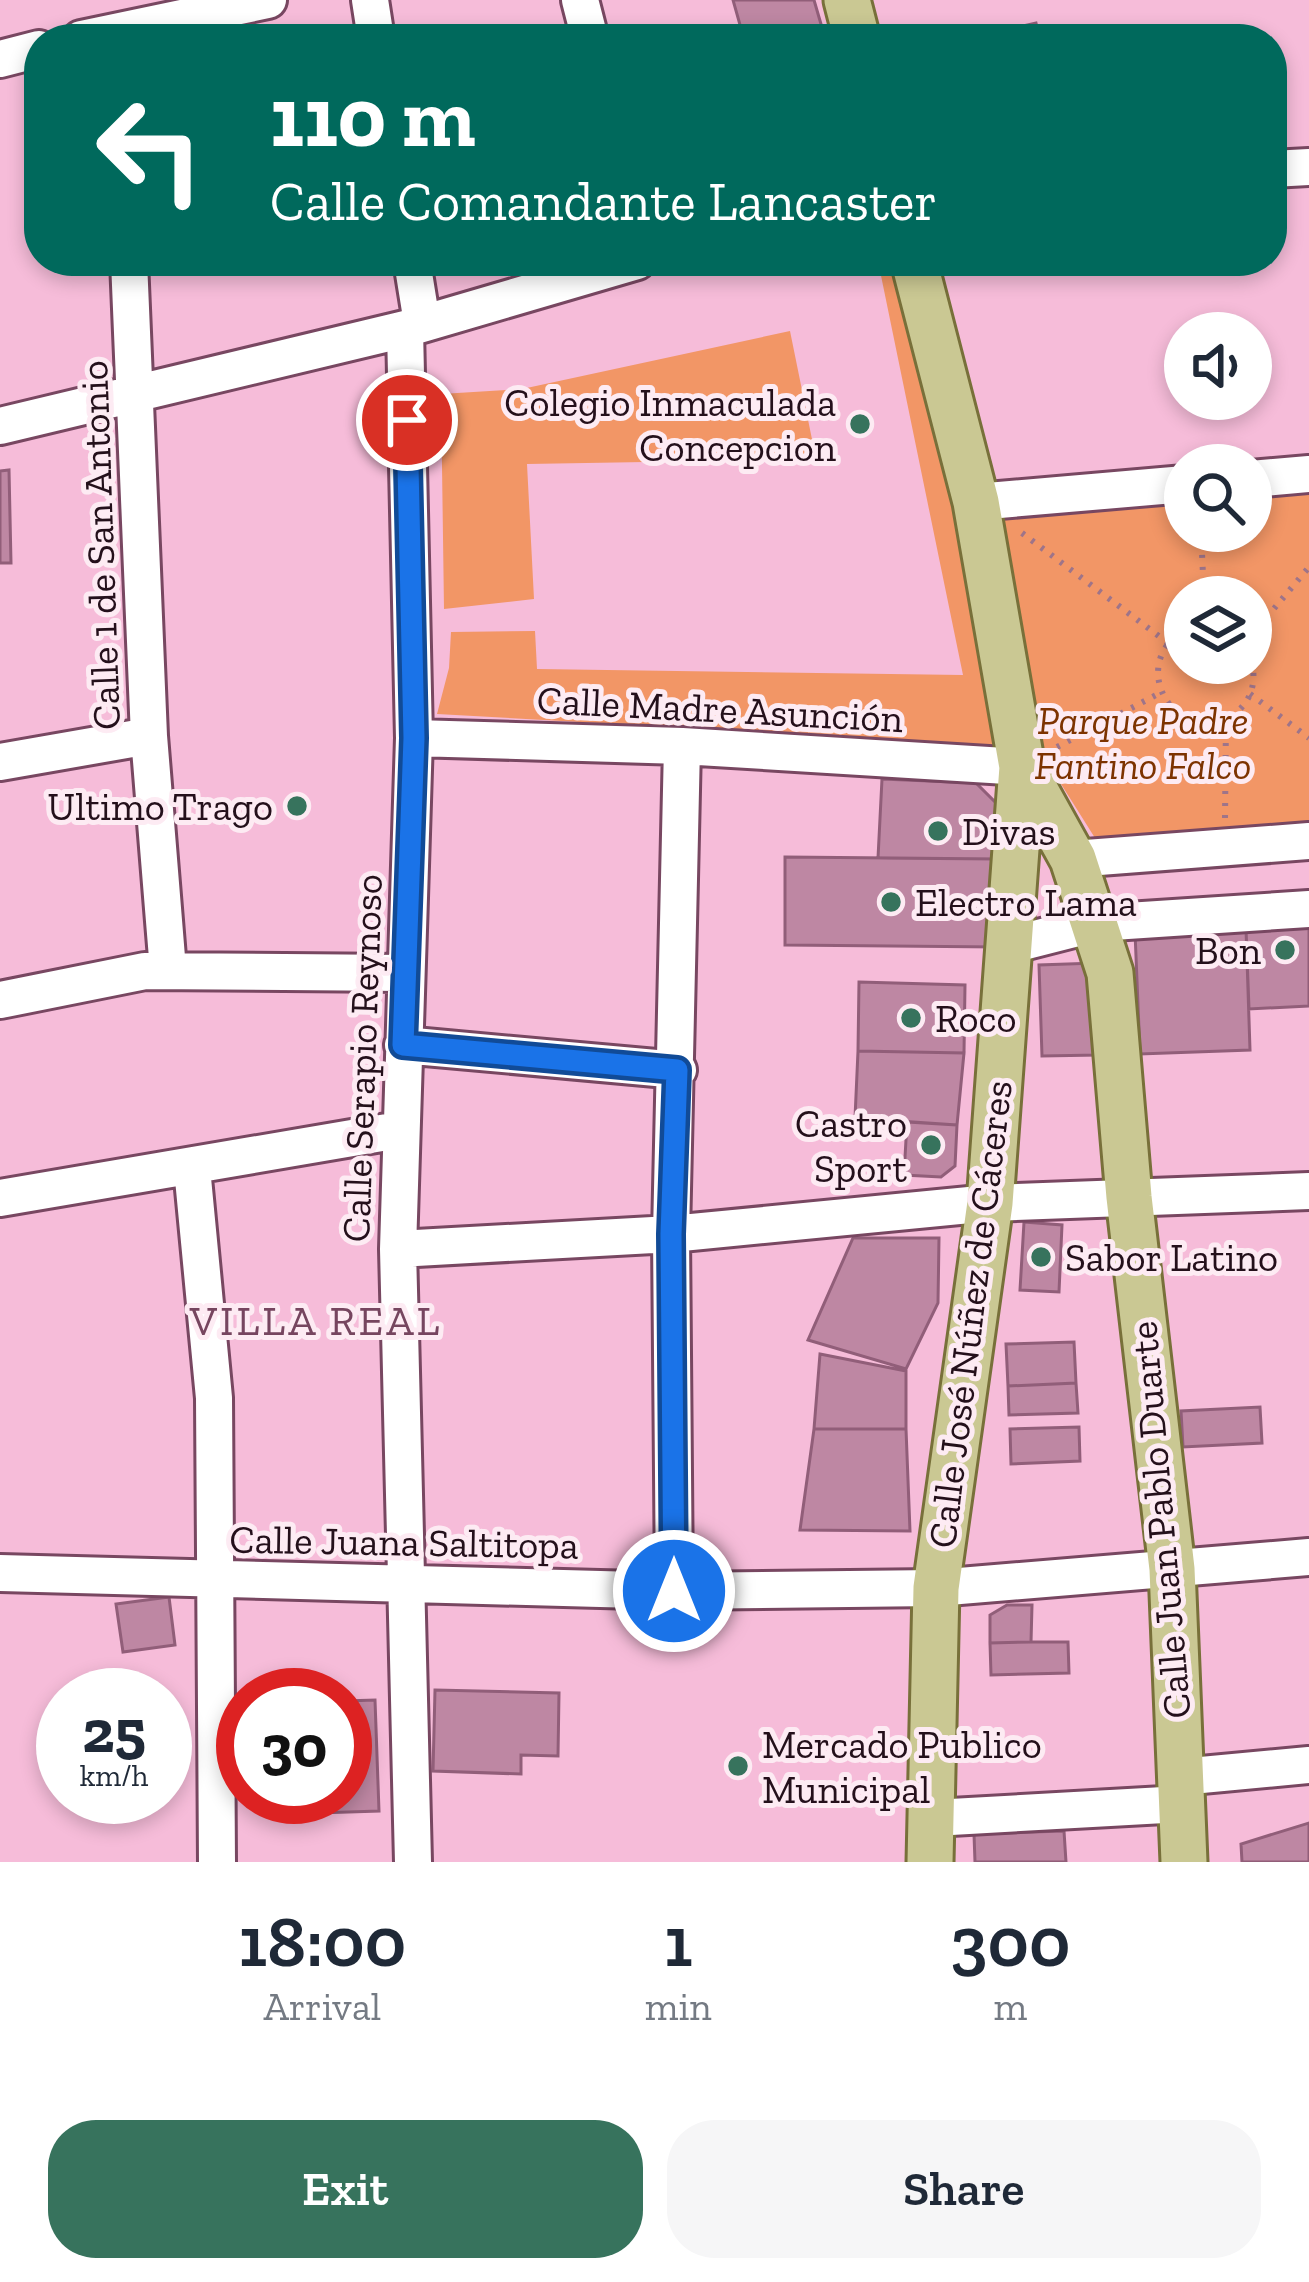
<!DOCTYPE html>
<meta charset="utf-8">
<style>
:root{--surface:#fff;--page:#f6f6f7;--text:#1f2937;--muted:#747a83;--accent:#37735d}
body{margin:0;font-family:"Zilla Slab",serif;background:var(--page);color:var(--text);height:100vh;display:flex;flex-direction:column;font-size:45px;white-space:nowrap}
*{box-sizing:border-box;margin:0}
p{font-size:39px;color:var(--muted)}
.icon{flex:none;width:66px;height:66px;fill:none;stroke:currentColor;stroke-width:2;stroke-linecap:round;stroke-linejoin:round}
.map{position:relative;height:1862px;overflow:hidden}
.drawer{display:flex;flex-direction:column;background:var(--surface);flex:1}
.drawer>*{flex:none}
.guide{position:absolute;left:24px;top:24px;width:1263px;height:252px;border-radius:48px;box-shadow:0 6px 18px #0003;background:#00695c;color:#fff;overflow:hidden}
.buttons{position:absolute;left:1164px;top:312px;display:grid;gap:24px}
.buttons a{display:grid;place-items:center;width:108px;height:108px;border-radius:50%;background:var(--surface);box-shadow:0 6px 18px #0003;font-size:60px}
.speed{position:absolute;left:36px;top:1668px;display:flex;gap:24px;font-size:60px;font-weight:700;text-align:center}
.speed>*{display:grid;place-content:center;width:156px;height:156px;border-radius:50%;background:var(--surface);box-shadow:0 6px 18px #0003;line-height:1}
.speed small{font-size:30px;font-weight:400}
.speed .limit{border:18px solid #d22;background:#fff;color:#111}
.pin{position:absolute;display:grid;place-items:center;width:102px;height:102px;color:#fff;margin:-51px;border:6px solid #fff;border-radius:50%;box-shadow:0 3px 12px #0007}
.me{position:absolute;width:132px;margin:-66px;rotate:0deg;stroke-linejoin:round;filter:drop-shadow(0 0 9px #0008)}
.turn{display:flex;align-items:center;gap:42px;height:252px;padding:0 48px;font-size:54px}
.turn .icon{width:156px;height:156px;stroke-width:2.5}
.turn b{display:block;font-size:84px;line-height:102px}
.eta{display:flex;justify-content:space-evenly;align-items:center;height:204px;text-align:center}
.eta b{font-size:72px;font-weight:600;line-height:84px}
.action{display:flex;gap:24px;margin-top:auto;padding:24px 48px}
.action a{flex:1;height:138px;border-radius:48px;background:var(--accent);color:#fff;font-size:48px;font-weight:600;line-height:138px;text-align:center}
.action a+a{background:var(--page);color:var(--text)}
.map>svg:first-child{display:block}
.green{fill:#f29666;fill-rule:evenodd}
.building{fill:#be87a3;stroke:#915e79;stroke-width:3}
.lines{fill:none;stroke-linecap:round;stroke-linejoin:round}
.minor-casing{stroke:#784761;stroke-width:42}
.major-casing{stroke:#78703a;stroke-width:51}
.path{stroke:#9e7489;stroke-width:6;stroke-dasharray:3 9;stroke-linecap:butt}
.minor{stroke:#fff;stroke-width:36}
.major{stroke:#cac893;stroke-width:45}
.route-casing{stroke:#114b97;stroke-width:30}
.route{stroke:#1a73e8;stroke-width:21}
.poi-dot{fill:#37735d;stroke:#fdebf3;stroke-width:4.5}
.labels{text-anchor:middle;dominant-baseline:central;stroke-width:10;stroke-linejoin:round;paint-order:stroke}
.poi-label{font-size:39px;fill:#24101b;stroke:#fdebf3;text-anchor:start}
.street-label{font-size:39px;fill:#24101b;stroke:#fdebf3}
.park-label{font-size:39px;font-style:italic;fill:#7d3300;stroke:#fdebf3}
.neighbourhood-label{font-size:42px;letter-spacing:3px;fill:#76455f;stroke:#fdebf3}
</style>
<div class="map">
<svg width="1309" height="1862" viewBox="0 0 1309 1862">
<rect width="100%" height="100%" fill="#f6bcd9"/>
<!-- green -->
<path class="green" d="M 878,261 L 900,261 L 1008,746 L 437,714 L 449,668 L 451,632 L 535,631 L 537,669 L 963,675 Z
M 790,331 L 816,459 L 527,464 L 534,599 L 444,609 L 441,394 L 522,389 Z
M 1309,486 L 1309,825 L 1095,838 L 1039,749 L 1002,511 L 1185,496 L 1185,531 L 1251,531 L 1251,491 ZM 1185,597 L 1251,597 L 1251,663 L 1185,663 Z"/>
<!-- building -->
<path class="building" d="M 733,0 L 814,0 L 823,31 L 791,39 L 744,39 Z
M 1036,23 L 1040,39 L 967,39 Z
M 9,470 L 11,563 L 0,563 L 0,471 Z
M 882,779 L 976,783 L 996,803 L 998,859 L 878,858 Z
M 785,857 L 998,859 L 997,947 L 785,945 Z
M 1309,927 L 1309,1006 L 1249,1009 L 1246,929 Z
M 1246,929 L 1250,1050 L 1140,1054 L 1135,932 Z
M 1096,963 L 1098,1055 L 1042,1056 L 1039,965 Z
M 859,982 L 965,985 L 964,1053 L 858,1051 Z
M 858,1051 L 964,1053 L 957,1125 L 855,1118 Z
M 907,1122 L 957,1125 L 955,1166 L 941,1177 L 904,1175 Z
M 1024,1222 L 1062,1225 L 1059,1292 L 1020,1290 Z
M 853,1238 L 939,1238 L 938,1303 L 906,1369 L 808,1340 Z
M 1074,1342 L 1076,1383 L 1008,1386 L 1006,1344 Z
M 820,1354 L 906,1371 L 906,1429 L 814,1429 Z
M 1076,1383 L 1078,1413 L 1009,1415 L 1008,1386 Z
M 1260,1407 L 1262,1443 L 1183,1447 L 1181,1411 Z
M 1079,1427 L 1080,1461 L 1011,1464 L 1010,1429 Z
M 814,1429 L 906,1429 L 910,1531 L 800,1530 Z
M 169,1597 L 175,1645 L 123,1652 L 116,1604 Z
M 1007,1605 L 1032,1605 L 1031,1642 L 990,1643 L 990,1615 Z
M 1031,1642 L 1068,1642 L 1069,1673 L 991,1675 L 990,1643 Z
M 435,1690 L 559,1693 L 558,1756 L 521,1755 L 521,1774 L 433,1771 Z
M 375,1700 L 379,1811 L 318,1813 L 317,1797 L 345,1797 L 345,1701 Z
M 1309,1823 L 1309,1862 L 1242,1862 L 1241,1844 Z
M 1064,1831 L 1066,1862 L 975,1862 L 974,1834 Z"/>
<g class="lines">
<defs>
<path id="minor" d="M 370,0 L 376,39
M 580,0 L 590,39
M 81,39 L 268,0
M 0,59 L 39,49
M 1272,169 L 1309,167
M 129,261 L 149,736 L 168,970
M 412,261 L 422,323
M 405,329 L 414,738 L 398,1249 L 413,1862
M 0,426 L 405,329 L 637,261
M 1251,479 L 1309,474
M 976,502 L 1185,484
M 414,738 L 682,746 L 1022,767
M 0,762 L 149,736
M 1073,859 L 1309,841
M 1011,945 L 1097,923 L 1309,909
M 0,1000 L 145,971 L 405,973
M 403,1045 L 678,1070
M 192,1168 L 214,1398 L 217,1862
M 0,1198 L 399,1130
M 398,1249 L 671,1234 L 990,1203 L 1309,1191
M 0,1573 L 674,1591 L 936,1588 L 1309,1557
M 674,1591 L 671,1234 L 682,746
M 1180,1777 L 1309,1765
M 933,1818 L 1182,1804"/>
<path id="major" d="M 847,0 L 857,39
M 914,261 L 976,502 L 1022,767 L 990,1203 L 936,1588 L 930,1862
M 1022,767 L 1073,859 L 1110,973 L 1129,1197 L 1172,1569 L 1184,1862"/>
</defs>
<!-- minor casing -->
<use href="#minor" class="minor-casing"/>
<!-- major casing -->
<use href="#major" class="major-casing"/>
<!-- path -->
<path class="path" d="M 1201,531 L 1204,597
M 1022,533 L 1168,643
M 1185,630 C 1121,667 1184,757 1239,710 C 1254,696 1256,677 1251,658
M 1251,636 L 1309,567
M 1250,694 L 1309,738
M 1057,747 L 1160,693
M 1225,818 L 1226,719"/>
<!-- minor -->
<use href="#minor" class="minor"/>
<!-- major -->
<use href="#major" class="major"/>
</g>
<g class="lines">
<defs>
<path id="route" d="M 407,420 L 414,738 L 403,1045 L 677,1070 L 671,1234 L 674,1591"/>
</defs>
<!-- route casing -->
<use href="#route" class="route-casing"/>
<!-- route -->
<use href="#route" class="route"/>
</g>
<!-- markers -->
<g class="poi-dot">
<circle cx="860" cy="424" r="12"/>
<circle cx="297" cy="806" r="12"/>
<circle cx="938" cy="831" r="12"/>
<circle cx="891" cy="902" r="12"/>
<circle cx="1285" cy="950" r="12"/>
<circle cx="911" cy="1018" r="12"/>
<circle cx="931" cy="1145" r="12"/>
<circle cx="1041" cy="1257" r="12"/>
<circle cx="738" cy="1766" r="12"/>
</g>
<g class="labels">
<!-- poi labels -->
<g class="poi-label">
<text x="836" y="402" text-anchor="end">Colegio Inmaculada<tspan x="836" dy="45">Concepcion</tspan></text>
<text x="273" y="806" text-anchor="end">Ultimo Trago</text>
<text x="962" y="831">Divas</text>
<text x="915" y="902">Electro Lama</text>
<text x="1261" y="950" text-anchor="end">Bon</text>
<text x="935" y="1018">Roco</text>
<text x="907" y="1123" text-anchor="end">Castro<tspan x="907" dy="45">Sport</tspan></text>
<text x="1065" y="1257">Sabor Latino</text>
<text x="762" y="1744">Mercado Publico<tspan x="762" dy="45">Municipal</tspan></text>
</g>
<!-- street labels -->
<g class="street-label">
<text transform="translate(100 545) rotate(-92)">Calle 1 de San Antonio</text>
<text transform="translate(720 709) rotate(3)">Calle Madre Asunción</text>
<text transform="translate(362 1058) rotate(-88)">Calle Serapio Reynoso</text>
<text transform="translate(970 1314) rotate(-83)">Calle José Núñez de Cáceres</text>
<text transform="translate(1160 1520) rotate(-95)">Calle Juan Pablo Duarte</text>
<text transform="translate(404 1542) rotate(1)">Calle Juana Saltitopa</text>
</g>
<!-- park labels -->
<g class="park-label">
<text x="1143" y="720">Parque Padre<tspan x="1143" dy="45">Fantino Falco</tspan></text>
</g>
<!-- neighbourhood labels -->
<g class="neighbourhood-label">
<text x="316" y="1320">VILLA REAL</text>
</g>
</g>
</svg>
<div class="buttons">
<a><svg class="icon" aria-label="sound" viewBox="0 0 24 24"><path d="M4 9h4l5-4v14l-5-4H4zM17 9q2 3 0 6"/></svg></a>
<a><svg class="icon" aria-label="search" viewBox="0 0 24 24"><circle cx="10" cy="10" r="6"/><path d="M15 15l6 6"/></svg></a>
<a><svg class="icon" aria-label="layers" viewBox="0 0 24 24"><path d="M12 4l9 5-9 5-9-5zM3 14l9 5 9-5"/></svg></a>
</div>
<div class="speed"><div>25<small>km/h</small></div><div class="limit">30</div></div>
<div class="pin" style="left:407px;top:420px;background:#d93025"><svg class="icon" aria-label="arrive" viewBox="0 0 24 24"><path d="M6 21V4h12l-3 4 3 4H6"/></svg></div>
<svg class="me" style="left:674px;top:1591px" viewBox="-20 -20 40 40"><circle r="17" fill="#1a73e8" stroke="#fff" stroke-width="3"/><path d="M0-11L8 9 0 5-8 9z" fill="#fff"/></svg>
<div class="guide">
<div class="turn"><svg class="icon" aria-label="left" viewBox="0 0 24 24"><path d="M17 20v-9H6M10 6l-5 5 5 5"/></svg><div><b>110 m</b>Calle Comandante Lancaster</div></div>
</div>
</div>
<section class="drawer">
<div class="eta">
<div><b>18:00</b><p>Arrival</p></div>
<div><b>1</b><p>min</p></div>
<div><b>300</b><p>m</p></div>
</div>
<div class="action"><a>Exit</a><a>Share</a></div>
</section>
